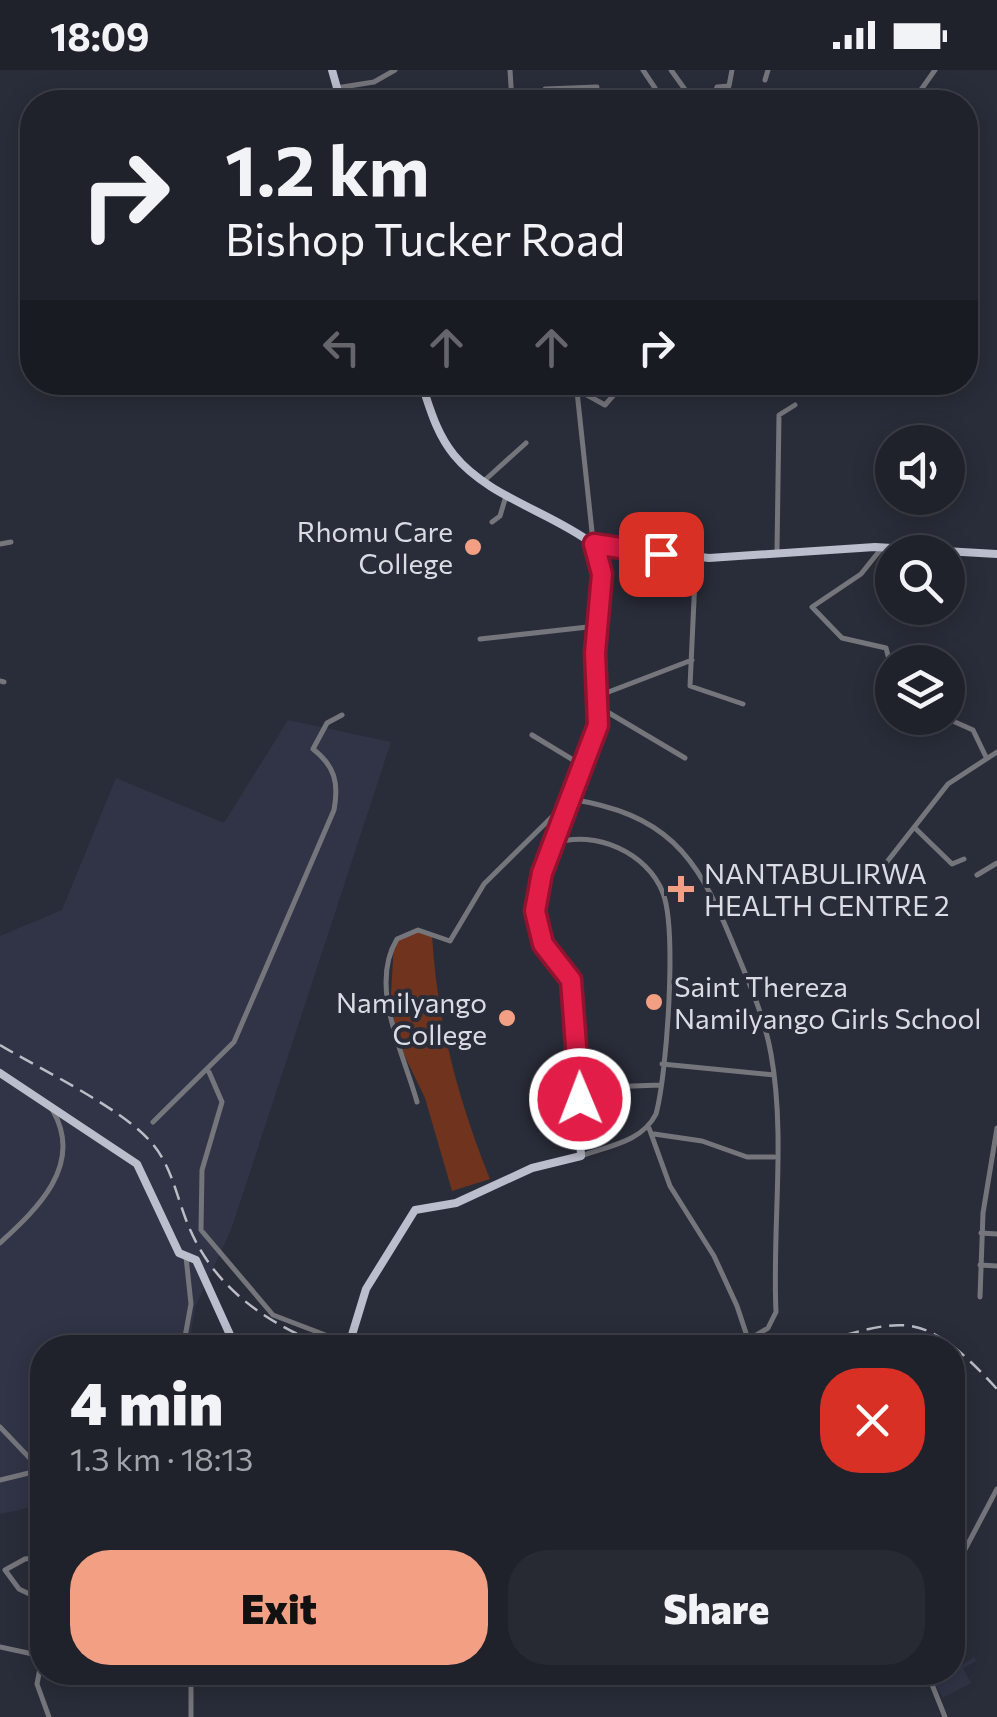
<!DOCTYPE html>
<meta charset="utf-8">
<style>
:root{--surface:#1f222b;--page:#272a33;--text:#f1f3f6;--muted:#a1a4a9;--line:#3c3f47;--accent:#f39f83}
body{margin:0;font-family:Commissioner,sans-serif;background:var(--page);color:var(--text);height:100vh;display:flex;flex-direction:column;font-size:38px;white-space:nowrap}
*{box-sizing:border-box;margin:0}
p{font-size:32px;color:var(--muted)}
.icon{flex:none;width:55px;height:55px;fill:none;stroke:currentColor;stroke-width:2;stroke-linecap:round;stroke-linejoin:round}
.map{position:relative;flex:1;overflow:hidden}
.sheet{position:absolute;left:30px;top:1265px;width:935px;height:350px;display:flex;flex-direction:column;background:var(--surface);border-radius:40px;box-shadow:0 5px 25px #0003,0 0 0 2px var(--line)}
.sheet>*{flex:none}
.top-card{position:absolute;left:20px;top:20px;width:958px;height:305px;border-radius:40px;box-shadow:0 5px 25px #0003,0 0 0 2px var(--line);background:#1f222b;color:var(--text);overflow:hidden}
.tools{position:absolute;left:875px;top:355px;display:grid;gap:20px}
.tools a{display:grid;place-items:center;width:90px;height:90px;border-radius:50%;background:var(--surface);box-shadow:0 5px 25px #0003,0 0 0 2px var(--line);font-size:50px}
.pin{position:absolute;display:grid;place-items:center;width:85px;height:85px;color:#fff;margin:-42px;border-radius:20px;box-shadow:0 5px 15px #0006}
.me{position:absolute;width:110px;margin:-55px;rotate:359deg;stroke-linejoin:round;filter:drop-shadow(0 0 8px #0008)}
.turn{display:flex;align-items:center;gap:35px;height:210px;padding:0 40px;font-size:45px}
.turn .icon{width:130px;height:130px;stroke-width:2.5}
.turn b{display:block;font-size:70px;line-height:85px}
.lanes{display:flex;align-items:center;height:95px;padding:0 40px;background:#0003;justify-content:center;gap:50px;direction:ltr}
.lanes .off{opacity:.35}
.round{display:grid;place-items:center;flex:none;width:105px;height:105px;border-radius:40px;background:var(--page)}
.overview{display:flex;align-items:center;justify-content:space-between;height:170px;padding:0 40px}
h1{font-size:60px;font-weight:800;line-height:75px}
.button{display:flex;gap:20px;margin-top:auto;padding:20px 40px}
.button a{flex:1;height:115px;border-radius:40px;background:var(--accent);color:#111;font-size:40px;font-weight:800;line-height:115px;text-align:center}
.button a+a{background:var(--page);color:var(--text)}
.status{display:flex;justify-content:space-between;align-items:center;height:70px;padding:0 50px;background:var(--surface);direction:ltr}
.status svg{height:28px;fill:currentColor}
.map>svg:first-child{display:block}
.built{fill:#303446}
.green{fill:#70331e}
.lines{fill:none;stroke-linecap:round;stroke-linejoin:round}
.minor{stroke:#74767c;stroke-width:5}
.major{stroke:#bbbecc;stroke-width:8}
.rail{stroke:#bbbdc6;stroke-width:2.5;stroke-dasharray:15 8;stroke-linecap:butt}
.route-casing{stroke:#92132f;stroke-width:25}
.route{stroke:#e11d48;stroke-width:18}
.poi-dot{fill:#f39f83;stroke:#292d39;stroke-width:4}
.labels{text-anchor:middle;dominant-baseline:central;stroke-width:8;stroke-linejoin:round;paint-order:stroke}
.poi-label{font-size:28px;fill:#dadce4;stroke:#292d39;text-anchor:end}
</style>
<div class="status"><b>18:09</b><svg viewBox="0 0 49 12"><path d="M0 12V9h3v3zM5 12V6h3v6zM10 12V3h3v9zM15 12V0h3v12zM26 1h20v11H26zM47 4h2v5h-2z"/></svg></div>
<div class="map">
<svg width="997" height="1647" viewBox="0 0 997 1647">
<rect width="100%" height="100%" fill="#292d39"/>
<!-- built -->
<path class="built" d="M 288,650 L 391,672 L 231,1160 L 195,1237 L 189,1277 L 42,1278 L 42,1435 L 0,1444 L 0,866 L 62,840 L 116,708 L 224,753 Z
M 974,1587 L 976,1591 L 963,1598 L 971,1613 L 943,1628 L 929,1603 L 952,1602 Z"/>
<!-- green -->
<path class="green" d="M 416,861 L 432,865 C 437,951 458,1030 490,1109 L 452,1121 L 425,1028 L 396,968 L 391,924 L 394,873 Z"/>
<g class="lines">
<!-- minor -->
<path class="minor" d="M 510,0 L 512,32
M 643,0 L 655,18
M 671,0 L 694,32
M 765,10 L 768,0
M 336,18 L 374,12 L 395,0
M 466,32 L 518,32
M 542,32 L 545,19 L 597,17
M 712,32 L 717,17 L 729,16 L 732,0
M 933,32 L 918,24 L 935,0
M 576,312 L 593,471
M 578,320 L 605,335 L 625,312
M 485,410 L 526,373
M 492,452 L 500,446 L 506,426
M 0,474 L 11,472
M 777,481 L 779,345 L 795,335
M 696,487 L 690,616 L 743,634
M 480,569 L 597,556
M 0,611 L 4,612
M 879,612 L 890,593 L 886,578 L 842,568 L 812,537 L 861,504 L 881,479
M 598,626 L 692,590
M 599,637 L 685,688
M 946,648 L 973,660 L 986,687
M 532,665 L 583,696
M 915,758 L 952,794 L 964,789
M 555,773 C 595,760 647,782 663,823 C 677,860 667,1004 656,1044 C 642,1072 608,1076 581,1086
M 879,802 L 948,714 L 997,682
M 977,805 L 997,793
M 451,969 L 464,965
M 662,994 L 774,1005
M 209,1002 L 222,1032 L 202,1100 L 201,1160 L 273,1245 L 349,1274
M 605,1017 L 661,1015
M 417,1032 C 404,984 368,917 397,869 L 418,860 L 450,871 L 484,814 L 570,729 C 665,744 696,783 731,869 C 746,906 764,944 771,984 C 786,1067 772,1157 776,1242 L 768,1258 L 748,1270
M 153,1052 L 234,972 L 334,740 C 339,713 335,696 313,679 L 327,653 L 342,645
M 649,1058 L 670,1116 L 714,1186 L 737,1236 L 751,1278
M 654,1064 L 702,1071 L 747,1087 L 774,1087
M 981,1163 L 997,1164
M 0,1173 C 37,1139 84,1095 53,1041
M 980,1195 L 997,1196
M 980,1227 L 983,1143 L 997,1058
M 183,1278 L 191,1234 L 186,1187
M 0,1357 L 41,1400
M 0,1410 L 41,1400
M 42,1487 L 25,1489 L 5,1500 L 19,1519 L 42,1530
M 952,1504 L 997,1419
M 0,1577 L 42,1586
M 42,1588 L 37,1614 L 49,1647
M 927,1602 L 945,1647
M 191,1647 L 191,1602"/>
<!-- major -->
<path class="major" d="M 332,0 L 341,32
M 421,312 C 430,338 436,363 454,385 C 488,427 551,442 593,474
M 593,474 L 709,488 L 875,477 L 997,484
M 0,1003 L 137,1094 L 179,1183 L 196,1190 L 236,1278
M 348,1278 L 366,1219 L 415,1140 L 456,1133 L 532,1098 L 581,1086 L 573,915 L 543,874 L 535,841 L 542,803 L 597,655 L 595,583 L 602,504 L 593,474"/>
<!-- rail -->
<path class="rail" d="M 0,975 C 40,999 121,1038 150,1071 C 170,1093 175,1120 185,1147 C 210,1216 264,1252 329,1278
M 800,1278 C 904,1249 919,1234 997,1319"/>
</g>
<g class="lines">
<defs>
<path id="route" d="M 580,1029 L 571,910 L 543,874 L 535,841 L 542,803 L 598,655 L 595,583 L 602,504 L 594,474 L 661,484"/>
</defs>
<!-- route casing -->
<use href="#route" class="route-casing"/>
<!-- route -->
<use href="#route" class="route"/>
</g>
<!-- markers -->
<g class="poi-dot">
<circle cx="473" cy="477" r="10"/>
<path d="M676 804h10v10h10v10h-10v10h-10v-10h-10v-10h10z"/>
<circle cx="654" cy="932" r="10"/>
<circle cx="507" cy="948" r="10"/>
</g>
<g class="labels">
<!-- poi labels -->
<g class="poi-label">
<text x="453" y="461">Rhomu Care<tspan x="453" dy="32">College</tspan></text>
<text x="704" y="803" text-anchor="start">NANTABULIRWA<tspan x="704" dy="32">HEALTH CENTRE 2</tspan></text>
<text x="674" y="916" text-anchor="start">Saint Thereza<tspan x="674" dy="32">Namilyango Girls School</tspan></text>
<text x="487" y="932">Namilyango<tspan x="487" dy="32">College</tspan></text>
</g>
</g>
</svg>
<div class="tools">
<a><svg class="icon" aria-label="sound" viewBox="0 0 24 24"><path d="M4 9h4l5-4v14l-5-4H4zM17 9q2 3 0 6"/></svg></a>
<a><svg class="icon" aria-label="search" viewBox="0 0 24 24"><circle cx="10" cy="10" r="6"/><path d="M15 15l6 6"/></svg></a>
<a><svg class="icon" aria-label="layers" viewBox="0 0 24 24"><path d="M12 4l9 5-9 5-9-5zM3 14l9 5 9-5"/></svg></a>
</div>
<div class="pin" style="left:661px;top:484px;background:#d93025"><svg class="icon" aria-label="arrive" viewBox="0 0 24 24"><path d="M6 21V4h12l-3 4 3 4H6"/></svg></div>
<svg class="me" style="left:580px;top:1029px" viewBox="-20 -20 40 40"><circle r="17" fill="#e11d48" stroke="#fff" stroke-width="3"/><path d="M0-11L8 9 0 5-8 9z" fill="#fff"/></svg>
<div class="top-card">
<div class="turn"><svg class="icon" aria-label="right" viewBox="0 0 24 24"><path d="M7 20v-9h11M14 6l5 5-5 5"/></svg><div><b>1.2 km</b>Bishop Tucker Road</div></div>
<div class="lanes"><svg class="icon off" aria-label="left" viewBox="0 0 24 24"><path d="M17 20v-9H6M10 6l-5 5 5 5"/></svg><svg class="icon off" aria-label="ahead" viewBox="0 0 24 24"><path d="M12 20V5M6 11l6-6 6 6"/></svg><svg class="icon off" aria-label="ahead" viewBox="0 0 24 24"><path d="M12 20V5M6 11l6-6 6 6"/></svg><svg class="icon" aria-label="right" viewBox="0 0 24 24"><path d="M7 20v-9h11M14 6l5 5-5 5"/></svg></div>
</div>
<section class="sheet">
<div class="overview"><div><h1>4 min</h1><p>1.3 km · 18:13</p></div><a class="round" style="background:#d93025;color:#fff"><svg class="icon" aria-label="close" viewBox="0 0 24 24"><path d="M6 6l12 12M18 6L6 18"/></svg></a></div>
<div class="button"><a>Exit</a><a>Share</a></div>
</section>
</div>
